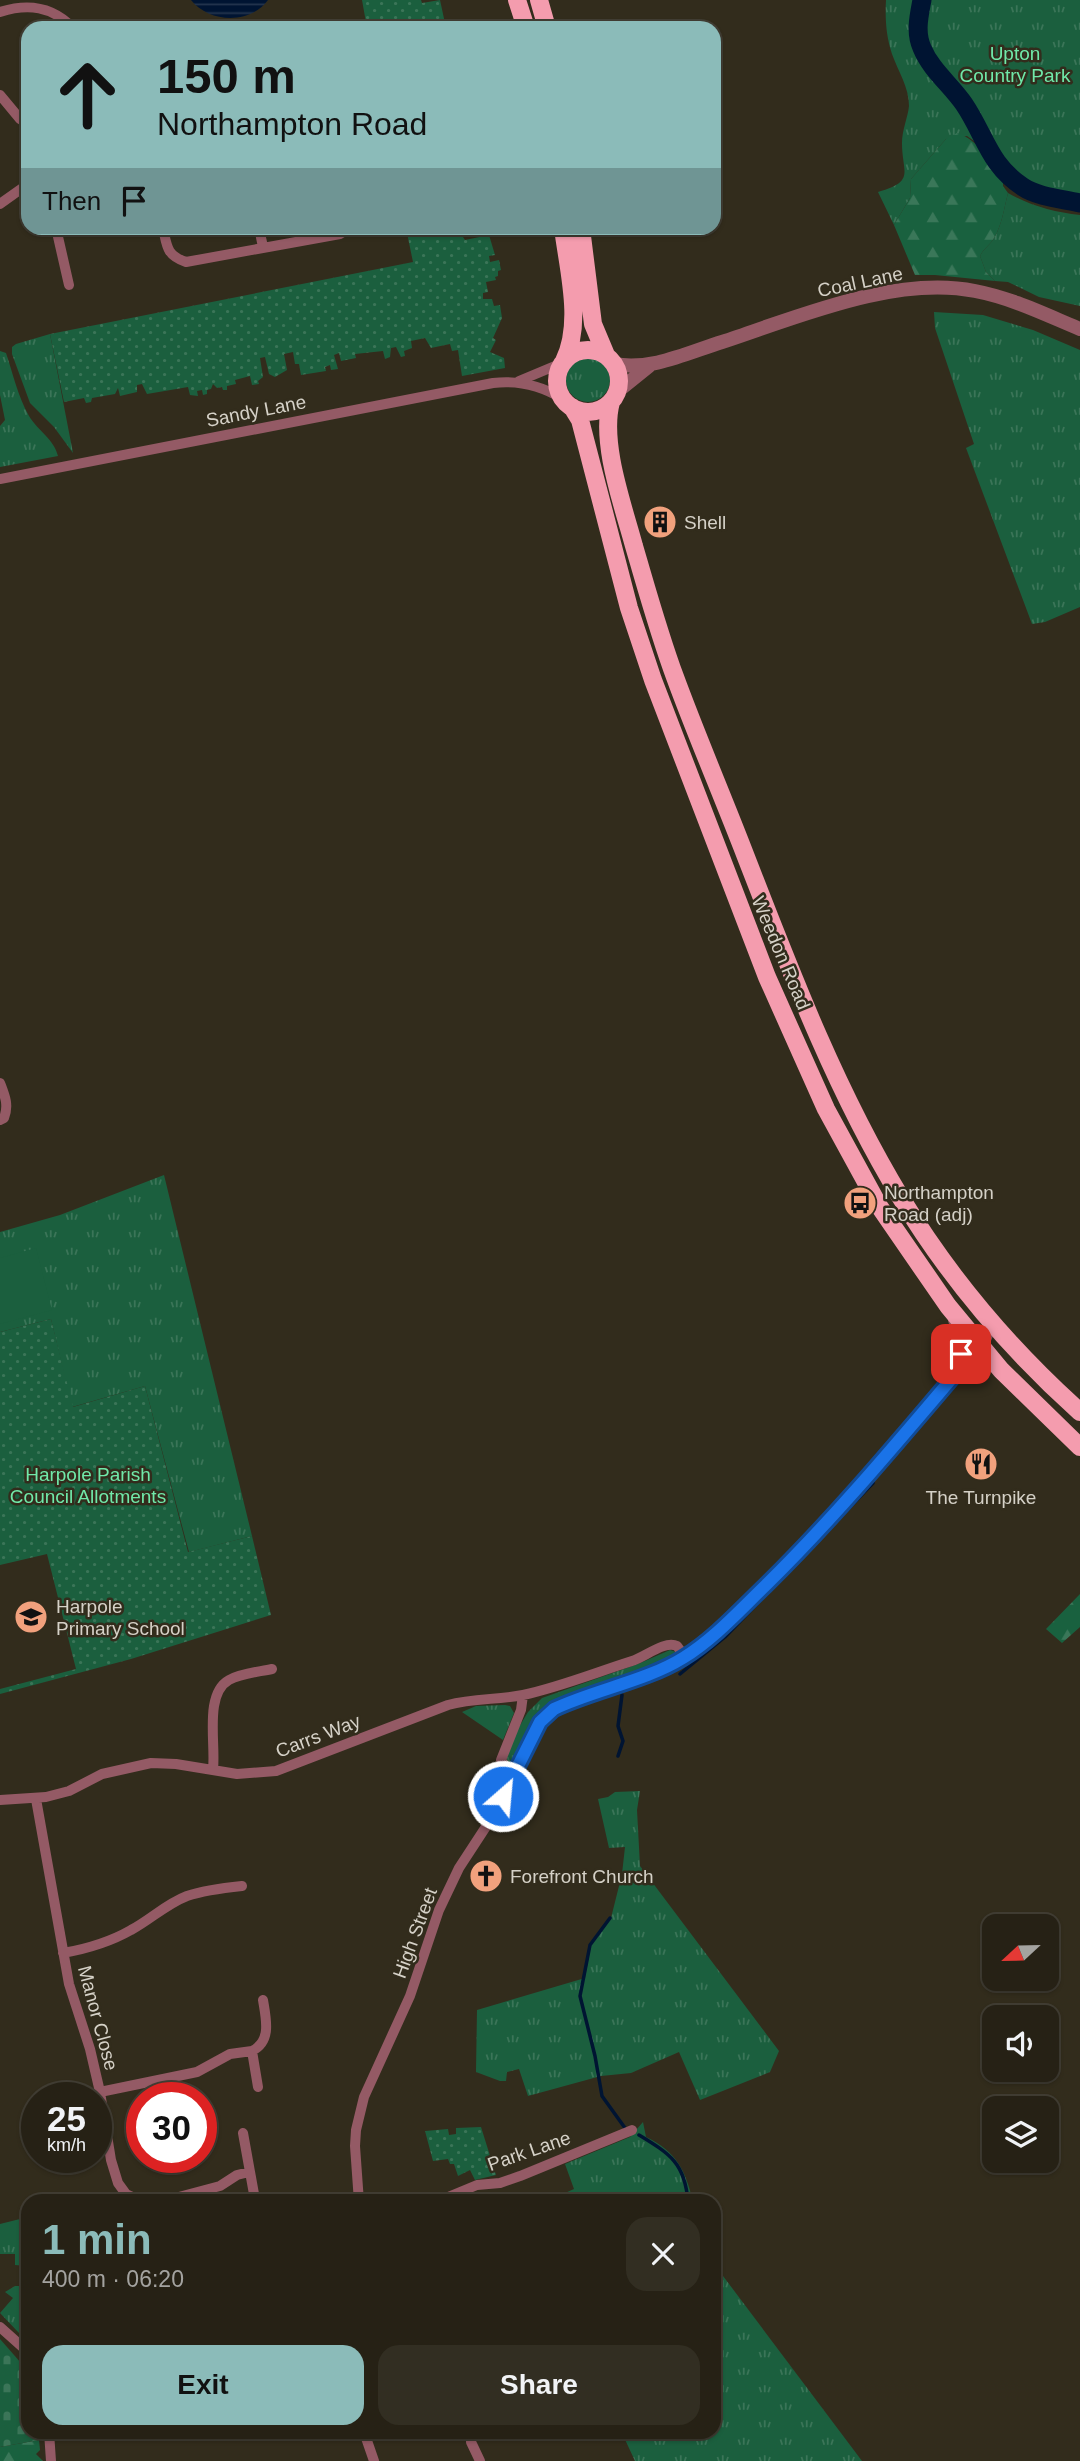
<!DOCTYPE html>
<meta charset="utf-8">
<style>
:root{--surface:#262115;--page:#322e22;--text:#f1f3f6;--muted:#a4a3a0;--line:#423e34;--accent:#8bbbb9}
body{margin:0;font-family:Arial,sans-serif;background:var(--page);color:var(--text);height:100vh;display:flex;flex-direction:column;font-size:26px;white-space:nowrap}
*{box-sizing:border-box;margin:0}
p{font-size:23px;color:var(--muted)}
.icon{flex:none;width:38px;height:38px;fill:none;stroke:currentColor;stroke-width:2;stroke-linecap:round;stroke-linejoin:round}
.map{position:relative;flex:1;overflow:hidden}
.drawer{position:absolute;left:21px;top:2194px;width:700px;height:245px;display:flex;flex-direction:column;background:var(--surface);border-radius:21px;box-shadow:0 2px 5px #0004,0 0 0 2px var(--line)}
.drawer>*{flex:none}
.banner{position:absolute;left:21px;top:21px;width:700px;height:214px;border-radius:21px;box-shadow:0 2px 5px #0004,0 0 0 2px var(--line);background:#8bbbb9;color:#111;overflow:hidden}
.needle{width:46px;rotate:248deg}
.controls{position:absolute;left:982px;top:1914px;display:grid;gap:14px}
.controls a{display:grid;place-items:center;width:77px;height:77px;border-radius:14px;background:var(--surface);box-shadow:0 2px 5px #0004,0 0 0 2px var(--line);font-size:35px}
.speed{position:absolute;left:21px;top:2082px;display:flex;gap:14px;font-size:35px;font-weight:700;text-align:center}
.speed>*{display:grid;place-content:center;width:91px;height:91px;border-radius:50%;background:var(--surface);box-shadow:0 2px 5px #0004,0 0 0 2px var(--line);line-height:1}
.speed small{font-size:18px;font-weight:400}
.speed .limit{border:10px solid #d22;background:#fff;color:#111}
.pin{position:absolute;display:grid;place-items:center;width:60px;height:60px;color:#fff;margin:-30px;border-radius:14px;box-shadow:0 4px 10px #0006}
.me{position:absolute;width:77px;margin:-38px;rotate:27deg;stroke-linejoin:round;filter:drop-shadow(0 0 5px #0008)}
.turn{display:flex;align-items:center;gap:24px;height:147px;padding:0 21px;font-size:32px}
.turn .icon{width:91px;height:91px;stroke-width:2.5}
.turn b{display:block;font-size:49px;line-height:60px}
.then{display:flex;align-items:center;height:66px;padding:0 21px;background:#0003;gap:14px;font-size:26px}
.round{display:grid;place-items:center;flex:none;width:74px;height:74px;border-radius:21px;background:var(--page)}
.head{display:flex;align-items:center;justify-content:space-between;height:119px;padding:0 21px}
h1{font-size:42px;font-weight:800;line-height:52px;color:var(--accent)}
.cta{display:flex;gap:14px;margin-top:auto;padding:14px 21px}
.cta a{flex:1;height:80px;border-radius:21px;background:var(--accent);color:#111;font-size:28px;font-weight:800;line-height:80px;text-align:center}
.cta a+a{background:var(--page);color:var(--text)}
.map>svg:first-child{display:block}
.grass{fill:url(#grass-tufts)}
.forest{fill:url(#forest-firs)}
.cemetery{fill:url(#cemetery-stones)}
.garden{fill:url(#garden-dots)}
.pitch{fill:#1b5f3e}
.water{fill:url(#water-rules)}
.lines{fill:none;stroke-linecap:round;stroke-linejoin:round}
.stream{stroke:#001432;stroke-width:3.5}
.river{stroke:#001432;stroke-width:19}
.minor{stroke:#945a65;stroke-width:10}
.tertiary{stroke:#945a65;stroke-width:14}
.trunk{stroke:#f49cae;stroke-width:18}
.route-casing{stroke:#114b97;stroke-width:18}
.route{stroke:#1a73e8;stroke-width:12}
.labels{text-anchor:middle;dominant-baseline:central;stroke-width:5;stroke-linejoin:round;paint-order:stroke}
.park-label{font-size:19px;fill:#70e9a9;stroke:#322c1c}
.street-label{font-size:19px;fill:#d5d1c7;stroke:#322c1c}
.poi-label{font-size:19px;fill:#d5d1c7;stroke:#322c1c;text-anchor:start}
</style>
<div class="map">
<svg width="1080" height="2461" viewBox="0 0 1080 2461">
<defs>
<pattern id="grass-tufts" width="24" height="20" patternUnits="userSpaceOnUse" patternTransform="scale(1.75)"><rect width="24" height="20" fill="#1b5f3e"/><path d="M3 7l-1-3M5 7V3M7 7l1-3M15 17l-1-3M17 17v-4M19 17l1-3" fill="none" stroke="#3b7558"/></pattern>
<pattern id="forest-firs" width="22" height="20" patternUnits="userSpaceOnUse" patternTransform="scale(1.75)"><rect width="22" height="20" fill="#19613f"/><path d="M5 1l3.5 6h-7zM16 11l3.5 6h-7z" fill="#3a7759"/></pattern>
<pattern id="cemetery-stones" width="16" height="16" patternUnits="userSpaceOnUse" patternTransform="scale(1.75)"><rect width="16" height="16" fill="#1b5f3e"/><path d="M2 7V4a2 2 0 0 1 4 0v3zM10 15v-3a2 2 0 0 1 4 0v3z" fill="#3b7558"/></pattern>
<pattern id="garden-dots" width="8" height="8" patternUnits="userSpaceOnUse" patternTransform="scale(1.75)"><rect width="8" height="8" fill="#1b5f3e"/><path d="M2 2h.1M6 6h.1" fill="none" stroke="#3b7558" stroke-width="1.8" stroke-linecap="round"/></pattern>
<pattern id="water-rules" width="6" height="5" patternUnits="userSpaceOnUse" patternTransform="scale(1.75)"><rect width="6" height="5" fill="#001432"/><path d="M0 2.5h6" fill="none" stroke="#24354e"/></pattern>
</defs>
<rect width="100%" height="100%" fill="#322c1c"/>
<!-- grass -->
<path class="grass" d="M 886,0 L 917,0 L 913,31 L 919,51 L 937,78 L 962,110 L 977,143 L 967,136 L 946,139 L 911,179 L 910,198 L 894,225 L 878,192 C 916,181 902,173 902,143 C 902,130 908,117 909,106 C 909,87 898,71 892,54 C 886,36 885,18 886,0 Z
M 922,0 L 1080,0 L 1080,199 C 1063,196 1042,195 1027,189 C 992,176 982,131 964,104 C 950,85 931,70 922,48 C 915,32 919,16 922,0 Z
M 1008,193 C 1031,206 1054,212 1080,215 L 1080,306 L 1039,297 L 1008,282 L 995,281 L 986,272 L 980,256 C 984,248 990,245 994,238 C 1002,225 1004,208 1008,193 Z
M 934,312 L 983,315 L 1033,330 L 1080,350 L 1080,607 L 1045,622 L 1032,624 L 966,448 L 974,444 L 935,328 Z
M 50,334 L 73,453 L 54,427 L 30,403 L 12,354 L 12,347 L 16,344 Z
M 0,351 L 6,353 C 13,374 18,397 29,416 C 38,431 54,439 58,456 L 0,467 L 0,426 L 5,420 L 0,395 Z
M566 380a22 22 0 1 1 44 0a22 22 0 1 1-44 0Z
M 164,1175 L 252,1536 L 189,1552 L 145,1386 L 72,1407 L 51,1319 L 0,1332 L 0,1232 L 60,1215 Z
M 670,1650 L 676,1652 L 674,1657 L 549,1704 C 528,1717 522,1741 514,1763 L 508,1765 L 506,1757 L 516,1732 L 528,1712 L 542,1698 L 638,1664 Z
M 505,1705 L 510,1706 L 514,1713 L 503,1740 L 462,1712 L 476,1706 Z
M 640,1791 L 637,1810 L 640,1866 L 779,2051 L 770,2072 L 700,2100 L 679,2052 L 631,2073 L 601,2076 L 528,2096 L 519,2069 L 507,2072 L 506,2081 L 500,2081 L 476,2072 L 477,2010 L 585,1978 L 591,1945 L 611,1918 L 622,1874 L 625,1847 L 609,1848 L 598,1799 L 608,1797 L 615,1792 Z
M 643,2122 L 646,2137 C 677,2152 685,2170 693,2201 L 545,2202 L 574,2189 L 565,2164 L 630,2137 Z
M 28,2217 L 28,2321 L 19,2333 L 0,2313 L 13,2298 L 5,2292 L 15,2286 L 26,2286 L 27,2266 L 15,2265 L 15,2254 L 0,2254 L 0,2224 Z
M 714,2264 L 862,2461 L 635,2461 L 622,2433 L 714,2432 Z"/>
<!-- forest -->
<path class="forest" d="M 957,133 C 979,140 988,160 1003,177 L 1003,186 L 1008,193 C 1004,208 1002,225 994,238 C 990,245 984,248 980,256 L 986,272 L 995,281 L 935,275 L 915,275 L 894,225 L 910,198 L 911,179 L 946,139 Z
M 1080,1594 L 1080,1627 L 1062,1643 L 1046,1629 Z
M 39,2440 L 40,2450 L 36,2454 L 43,2461 L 0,2461 L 0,2447 Z"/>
<!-- cemetery -->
<path class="cemetery" d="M 0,2339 L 28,2371 L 28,2432 L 39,2433 L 39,2440 L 0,2447 Z"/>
<!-- garden -->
<path class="garden" d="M 362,0 L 421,0 L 422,3 L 440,0 L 446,28 L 367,28 Z
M 406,228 L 485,228 L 483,232 L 463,237 L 465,240 L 489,235 L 495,255 L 489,256 L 490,262 L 499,260 L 501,270 L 498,271 L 498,276 L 495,277 L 496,280 L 486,282 L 488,292 L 483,293 L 483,299 L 492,299 L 494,306 L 500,305 L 502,318 L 493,338 L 496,340 L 490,352 L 504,358 L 505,368 L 462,376 L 458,350 L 452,351 L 450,344 L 431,348 L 425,338 L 411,341 L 412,348 L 404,351 L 405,356 L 401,357 L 396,347 L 391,348 L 390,357 L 385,359 L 383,351 L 355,354 L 356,358 L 341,361 L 339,353 L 334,355 L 338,369 L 331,370 L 330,365 L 325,367 L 326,371 L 301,375 L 299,364 L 295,364 L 293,352 L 284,354 L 287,370 L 275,377 L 269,374 L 265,357 L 260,358 L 263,377 L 258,381 L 259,384 L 252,385 L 250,376 L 235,380 L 236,384 L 227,386 L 227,390 L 223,390 L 222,387 L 217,388 L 213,384 L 211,389 L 207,390 L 207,394 L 203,395 L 202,390 L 197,391 L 198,396 L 190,395 L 188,387 L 147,394 L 142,384 L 137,385 L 137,392 L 120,396 L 118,388 L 115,394 L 92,398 L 91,402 L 86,403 L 84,398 L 64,402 L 50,334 L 413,262 Z
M 51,1319 L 73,1407 L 145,1386 L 188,1552 L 252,1536 L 271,1615 L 131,1659 L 0,1694 L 0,1689 L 76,1669 L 47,1554 L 0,1565 L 0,1332 Z
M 481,2127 L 496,2175 L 475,2180 L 470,2170 L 458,2176 L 454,2164 L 450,2164 L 448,2159 L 433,2161 L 425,2131 L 448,2129 L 449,2135 L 456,2134 L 456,2128 Z"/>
<!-- pitch -->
<path class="pitch" d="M 36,1248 L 52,1310 L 0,1324 L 0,1258 Z"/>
<!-- water -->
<path class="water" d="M 191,0 L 268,0 C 250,25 209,23 191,0 Z"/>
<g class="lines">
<!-- stream -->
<path class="stream" d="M 680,1674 L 725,1637 L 873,1483
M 618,1756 L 623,1741 L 618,1726 L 622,1695
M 610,1918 L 590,1945 L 580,1996 L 595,2056 L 602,2096 L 625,2128
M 639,2135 C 670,2154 685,2163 688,2202"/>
<!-- river -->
<path class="river" d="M 922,0 C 919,16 915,32 922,48 C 931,70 951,85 964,104 C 985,135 989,165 1023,187 C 1038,197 1063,199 1080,203"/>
<!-- minor -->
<path class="minor" d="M 0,12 C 28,3 52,6 73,28
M 0,95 L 20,119 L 28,124
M 0,204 L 28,184
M 56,228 L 69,285
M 163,228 C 167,246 166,255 186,262 L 340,234 L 350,228
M 259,228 L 263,247
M 519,381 L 562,363
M 0,479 L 493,383 C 518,380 542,386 563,399
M 0,1083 C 5,1096 9,1105 4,1118 L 0,1120
M 953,1320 L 961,1346 L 959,1371
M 966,1365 L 983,1365 L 999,1369
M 213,1769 C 216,1744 204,1694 229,1680 C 242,1673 258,1672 272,1669
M 516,1773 L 506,1767 L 501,1760 L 521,1710 L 523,1695
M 36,1799 L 69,1984 L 90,2049 L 100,2092 L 111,2160 L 118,2183 L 126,2194 L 143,2202
M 0,1800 L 46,1797 L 69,1791 L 102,1774 L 151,1763 L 176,1764 L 237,1774 L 276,1771 L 448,1705 C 473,1698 498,1700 523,1695 C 560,1687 597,1672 632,1661 C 645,1657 665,1640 677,1646 L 685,1657
M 63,1953 C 86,1949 110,1942 131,1930 C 150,1920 166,1904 187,1896 C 205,1890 223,1888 242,1886
M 258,2087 L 252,2051 C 272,2041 266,2019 263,2000
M 100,2092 L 197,2072 L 230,2054 L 252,2051
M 243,2133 L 254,2194
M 160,2202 L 220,2186 L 237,2175 L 249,2172
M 359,2202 L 355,2146 L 356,2130 L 364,2097 L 410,1996 L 439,1910 L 459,1868 L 491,1819 L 516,1773 L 540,1722 L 554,1709 L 570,1701 L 675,1663 L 704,1643 L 735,1616 L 801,1550 L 868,1478 L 959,1371 L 983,1347 L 993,1323
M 436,2202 L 477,2185 L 500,2183 L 520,2176 L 632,2130
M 0,2327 L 28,2352
M 49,2432 L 51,2461
M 364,2432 L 374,2461
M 471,2442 L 480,2461"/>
<!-- tertiary -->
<path class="tertiary" d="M 614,364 C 651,371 687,353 722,342 C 798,317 895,275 975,291 C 1012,298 1046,315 1080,329
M 618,391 L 649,366"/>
<!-- trunk -->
<path class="trunk" d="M 517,0 L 526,28
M 539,0 L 547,28
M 563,228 C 568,269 583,323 564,361
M 581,228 L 593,324 L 606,355
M557 381a31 31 0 1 1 62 0a31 31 0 1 1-62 0Z
M 611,402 C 600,443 623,505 634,546 C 647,590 659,634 675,677 C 697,737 723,797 746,857 C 791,973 836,1091 901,1198 C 949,1277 1012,1351 1080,1412
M 572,407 L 580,420 L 629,608 L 653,680 L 767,977 L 826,1109 L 879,1206 L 948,1306 L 1001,1370 L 1080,1447"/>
</g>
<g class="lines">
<defs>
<path id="route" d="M 503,1796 L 540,1722 L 554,1709 C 594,1690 646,1681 683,1658 C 714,1639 740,1610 766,1585 C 835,1517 896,1444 958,1371 L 961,1354"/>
</defs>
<!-- route casing -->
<use href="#route" class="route-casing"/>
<!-- route -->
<use href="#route" class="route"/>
</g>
<!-- icons -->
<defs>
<symbol id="building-disc" viewBox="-11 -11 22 22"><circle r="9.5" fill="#f1a17d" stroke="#322c1c"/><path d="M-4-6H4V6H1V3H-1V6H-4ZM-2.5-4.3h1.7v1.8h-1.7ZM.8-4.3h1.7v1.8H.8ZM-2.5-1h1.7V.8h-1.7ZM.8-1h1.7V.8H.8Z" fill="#111"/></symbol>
<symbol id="bus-disc" viewBox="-11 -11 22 22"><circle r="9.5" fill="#f1a17d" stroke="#322c1c"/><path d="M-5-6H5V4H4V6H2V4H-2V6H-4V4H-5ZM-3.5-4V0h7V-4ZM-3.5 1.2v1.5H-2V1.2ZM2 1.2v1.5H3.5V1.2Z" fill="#111"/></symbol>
<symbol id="restaurant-disc" viewBox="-11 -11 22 22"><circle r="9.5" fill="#f1a17d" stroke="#322c1c"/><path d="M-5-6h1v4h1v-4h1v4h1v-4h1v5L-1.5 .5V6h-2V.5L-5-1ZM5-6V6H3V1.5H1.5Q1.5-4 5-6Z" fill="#111"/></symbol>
<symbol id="school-disc" viewBox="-11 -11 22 22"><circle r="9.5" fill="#f1a17d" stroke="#322c1c"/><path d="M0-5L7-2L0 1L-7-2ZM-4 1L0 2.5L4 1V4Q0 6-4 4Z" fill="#111"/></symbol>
<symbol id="church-disc" viewBox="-11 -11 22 22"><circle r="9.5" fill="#f1a17d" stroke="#322c1c"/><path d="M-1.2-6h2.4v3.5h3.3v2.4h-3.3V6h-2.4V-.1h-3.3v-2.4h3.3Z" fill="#111"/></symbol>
</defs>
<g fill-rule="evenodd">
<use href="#building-disc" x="641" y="503" width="38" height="38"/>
<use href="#bus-disc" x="841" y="1184" width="38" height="38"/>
<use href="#restaurant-disc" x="962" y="1445" width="38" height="38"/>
<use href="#school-disc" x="12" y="1598" width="38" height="38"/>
<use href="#church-disc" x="467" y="1857" width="38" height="38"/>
</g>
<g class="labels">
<!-- park labels -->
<g class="park-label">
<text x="1015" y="53">Upton<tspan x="1015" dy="22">Country Park</tspan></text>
<text x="88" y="1474">Harpole Parish<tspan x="88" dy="22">Council Allotments</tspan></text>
</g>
<!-- street labels -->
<g class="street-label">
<text transform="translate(860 282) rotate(-12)">Coal Lane</text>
<text transform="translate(256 411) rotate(-11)">Sandy Lane</text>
<text transform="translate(781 953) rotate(67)">Weedon Road</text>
<text transform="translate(318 1736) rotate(-21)">Carrs Way</text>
<text transform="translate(415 1933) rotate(-70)">High Street</text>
<text transform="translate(98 2018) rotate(75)">Manor Close</text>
<text transform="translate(529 2151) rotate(-19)">Park Lane</text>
</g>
<!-- poi labels -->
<g class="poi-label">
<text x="684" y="522">Shell</text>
<text x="884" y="1192">Northampton<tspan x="884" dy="22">Road (adj)</tspan></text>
<text x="981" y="1497" text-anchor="middle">The Turnpike</text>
<text x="56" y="1606">Harpole<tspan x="56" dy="22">Primary School</tspan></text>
<text x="510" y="1876">Forefront Church</text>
</g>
</g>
</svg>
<div class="controls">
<a><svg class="needle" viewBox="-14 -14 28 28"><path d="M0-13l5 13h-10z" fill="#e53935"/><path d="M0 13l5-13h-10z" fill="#a4a3a0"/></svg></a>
<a><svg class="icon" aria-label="sound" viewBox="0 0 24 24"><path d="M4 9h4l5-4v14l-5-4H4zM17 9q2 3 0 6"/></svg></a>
<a><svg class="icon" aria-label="layers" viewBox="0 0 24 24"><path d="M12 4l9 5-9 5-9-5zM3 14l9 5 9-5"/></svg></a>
</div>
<div class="speed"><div>25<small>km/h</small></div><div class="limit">30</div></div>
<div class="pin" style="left:961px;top:1354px;background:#d93025"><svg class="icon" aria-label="arrive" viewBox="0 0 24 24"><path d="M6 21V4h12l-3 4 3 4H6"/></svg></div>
<svg class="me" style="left:503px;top:1796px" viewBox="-20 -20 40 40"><circle r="17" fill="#1a73e8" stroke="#fff" stroke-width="3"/><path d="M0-11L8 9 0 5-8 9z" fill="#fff"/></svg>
<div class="banner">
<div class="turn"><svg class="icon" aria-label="ahead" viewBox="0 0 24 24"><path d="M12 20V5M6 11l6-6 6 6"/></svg><div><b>150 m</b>Northampton Road</div></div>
<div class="then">Then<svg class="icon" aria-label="arrive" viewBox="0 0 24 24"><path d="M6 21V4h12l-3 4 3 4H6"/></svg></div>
</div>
<section class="drawer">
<div class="head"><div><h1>1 min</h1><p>400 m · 06:20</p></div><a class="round"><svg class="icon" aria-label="close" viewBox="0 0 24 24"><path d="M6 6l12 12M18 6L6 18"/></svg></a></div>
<div class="cta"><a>Exit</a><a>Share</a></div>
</section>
</div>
